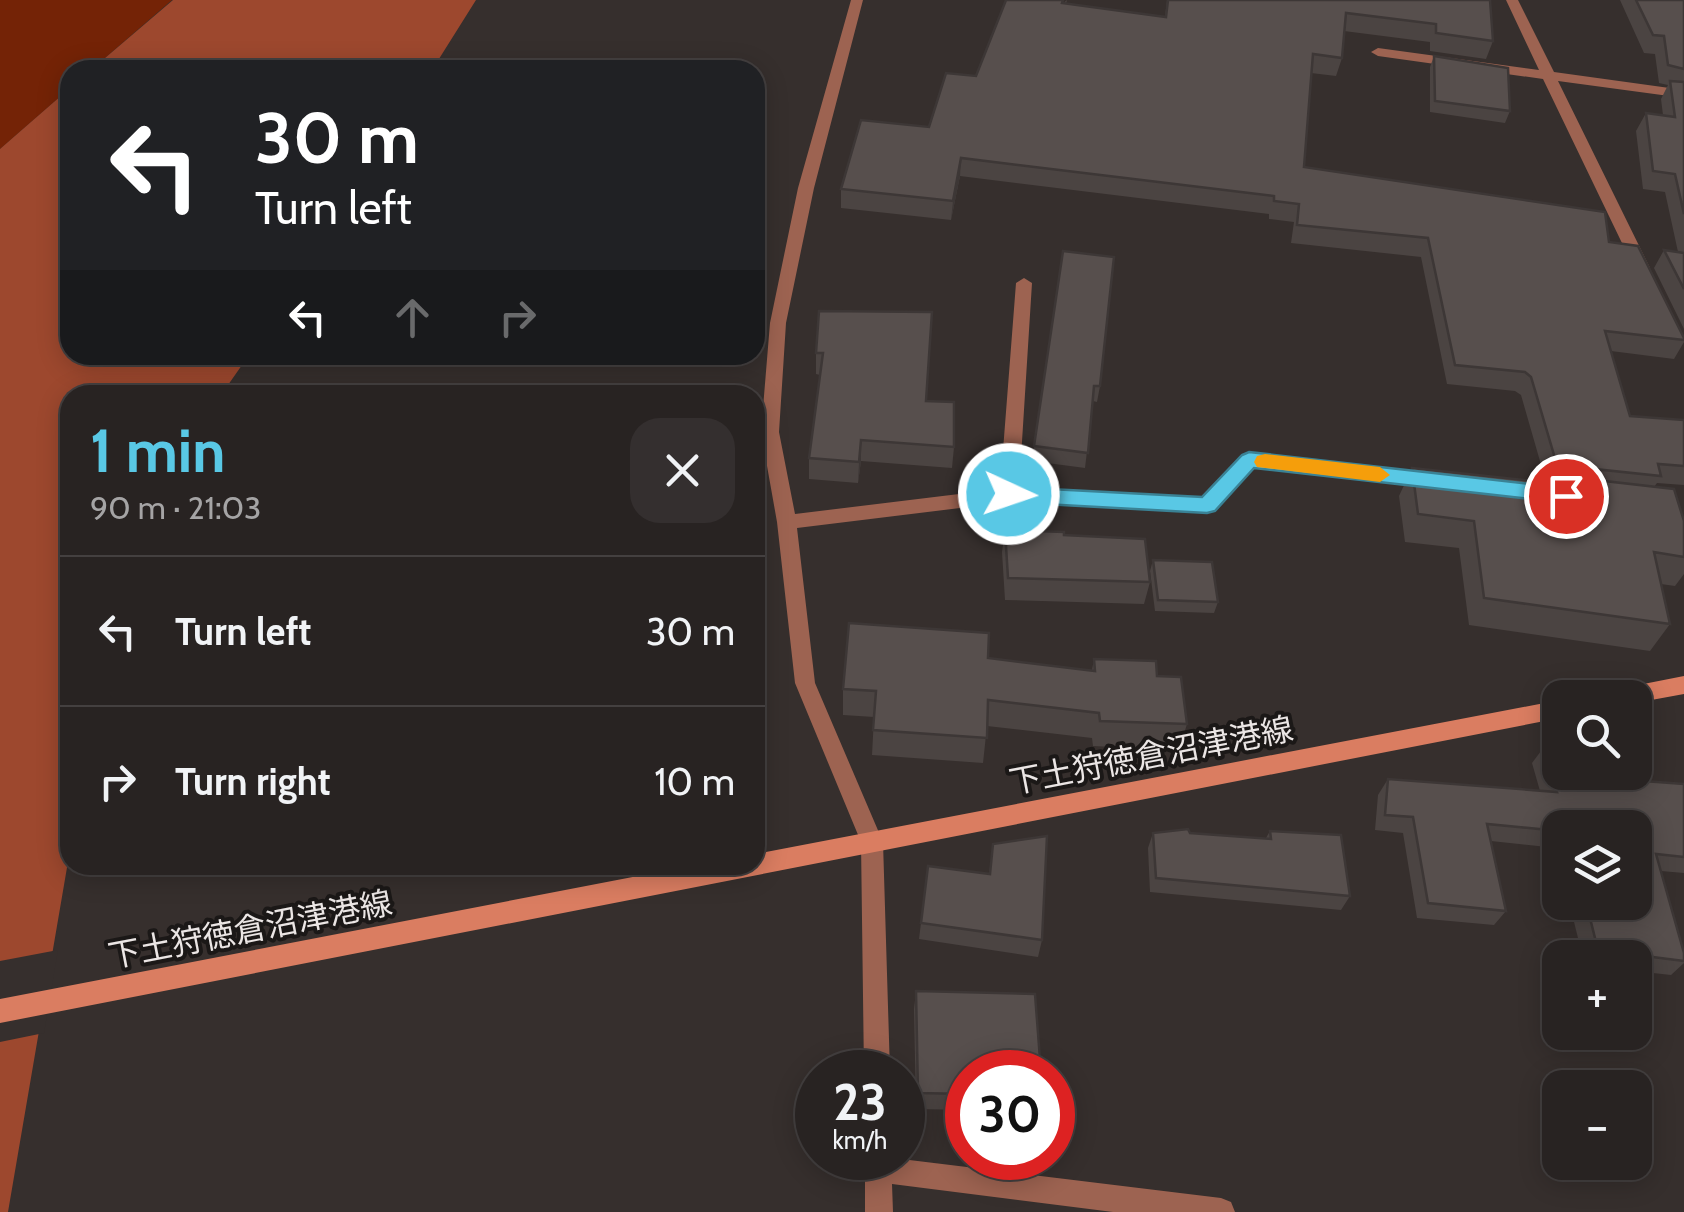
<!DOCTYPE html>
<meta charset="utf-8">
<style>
:root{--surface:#282322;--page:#342f2f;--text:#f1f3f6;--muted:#a5a4a5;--line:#444040;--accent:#59c8e5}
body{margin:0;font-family:Cabin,"Noto Sans JP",sans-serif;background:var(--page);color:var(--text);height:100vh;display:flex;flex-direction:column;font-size:38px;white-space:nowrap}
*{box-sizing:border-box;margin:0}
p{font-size:32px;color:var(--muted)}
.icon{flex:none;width:55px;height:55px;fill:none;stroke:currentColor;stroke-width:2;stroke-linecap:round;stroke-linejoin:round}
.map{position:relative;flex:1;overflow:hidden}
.sheet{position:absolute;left:60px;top:385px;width:705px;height:490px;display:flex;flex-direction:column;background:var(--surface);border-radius:30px;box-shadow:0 5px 25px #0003,0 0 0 2px var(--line)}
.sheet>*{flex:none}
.guide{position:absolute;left:60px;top:60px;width:705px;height:305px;border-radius:30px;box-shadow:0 5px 25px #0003,0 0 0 2px var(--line);background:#202124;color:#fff;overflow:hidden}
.tools{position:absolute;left:1542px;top:680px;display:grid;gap:20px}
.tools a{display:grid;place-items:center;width:110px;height:110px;border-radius:20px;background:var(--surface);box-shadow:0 5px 25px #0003,0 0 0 2px var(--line);font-size:50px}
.speed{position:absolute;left:795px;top:1050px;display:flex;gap:20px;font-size:50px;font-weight:700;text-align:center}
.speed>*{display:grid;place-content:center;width:130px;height:130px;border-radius:50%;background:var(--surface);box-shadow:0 5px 25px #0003,0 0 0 2px var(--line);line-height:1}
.speed small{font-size:25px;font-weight:400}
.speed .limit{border:15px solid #d22;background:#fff;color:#111}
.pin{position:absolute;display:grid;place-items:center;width:85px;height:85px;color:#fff;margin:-42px;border:5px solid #fff;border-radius:50%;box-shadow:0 2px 10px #0007}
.me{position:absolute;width:110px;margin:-55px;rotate:93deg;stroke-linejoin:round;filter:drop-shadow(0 0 8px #0008)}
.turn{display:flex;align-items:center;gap:35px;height:210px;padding:0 30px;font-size:45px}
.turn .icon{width:130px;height:130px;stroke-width:2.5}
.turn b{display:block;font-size:70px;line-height:85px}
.lanes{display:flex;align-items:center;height:95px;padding:0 30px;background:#0003;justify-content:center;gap:50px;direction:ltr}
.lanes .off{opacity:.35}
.round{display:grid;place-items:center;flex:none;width:105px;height:105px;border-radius:30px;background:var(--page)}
.summary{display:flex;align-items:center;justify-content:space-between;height:170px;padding:0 30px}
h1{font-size:60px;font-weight:700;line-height:75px;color:var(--accent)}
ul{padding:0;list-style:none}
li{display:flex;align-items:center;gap:30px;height:150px;padding:0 30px;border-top:2px solid var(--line)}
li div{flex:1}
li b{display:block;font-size:38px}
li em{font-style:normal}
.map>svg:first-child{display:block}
.green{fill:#742306}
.water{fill:#9d482e}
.pier{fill:#362f2d}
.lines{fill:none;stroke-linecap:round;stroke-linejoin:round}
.minor{fill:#9d6351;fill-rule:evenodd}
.secondary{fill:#da7d61;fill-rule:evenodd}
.wall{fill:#4b4442}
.shaded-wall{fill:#3d3736}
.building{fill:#574f4d;stroke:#3d3736;stroke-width:2.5}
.route{fill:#59c8e5;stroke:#3a8295;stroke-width:2.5}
.slow{fill:#f59e0b}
.labels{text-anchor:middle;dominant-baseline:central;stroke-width:8;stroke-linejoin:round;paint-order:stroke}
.street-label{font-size:32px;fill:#ebe6e5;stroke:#1b1817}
</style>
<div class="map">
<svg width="1684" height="1212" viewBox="0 0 1684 1212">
<rect width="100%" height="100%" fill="#362f2d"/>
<!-- green -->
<path class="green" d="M 0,0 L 172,0 L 91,70 L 70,70 L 70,88 L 0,149 Z"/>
<!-- water -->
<path class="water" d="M 173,0 L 476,0 L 432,70 L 91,70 Z
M 70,88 L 70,355 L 249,355 L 221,395 L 70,395 L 70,850 L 8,1212 L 0,1212 L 0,149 Z"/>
<!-- pier -->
<path class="pier" d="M 58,950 L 44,1033 L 0,1042 L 0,961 Z"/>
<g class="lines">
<!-- minor -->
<path class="minor" d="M 851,0 L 863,0 L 814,188 L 786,323 L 779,432 L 795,514 L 1000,489 L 1016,283 L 1024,278 L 1032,283 L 1019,489 L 1202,499 L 1243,455 L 1249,454 L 1434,474 L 1443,481 L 1434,488 L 1253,467 L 1214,511 L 1207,513 L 1009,502 L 797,528 L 815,683 L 883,842 L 890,1072 L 864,1072 L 861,842 L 795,683 L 777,522 L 761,432 L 770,323 L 798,188 Z
M 1506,0 L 1518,0 L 1554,72 L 1684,90 L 1684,98 L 1558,81 L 1650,268 L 1648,272 L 1642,273 L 1634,268 L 1543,79 L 1378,56 L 1371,52 L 1378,48 L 1539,70 Z
M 865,1158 L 893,1158 L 1221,1198 L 1231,1202 L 1235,1212 L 1113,1212 L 892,1184 L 893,1212 L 865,1212 Z"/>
<!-- secondary -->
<path class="secondary" d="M 1684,676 L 1684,694 L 1635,703 L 1635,698 L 1608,698 L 1611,692 L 1618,689 Z
M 1560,700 L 1560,718 L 0,1023 L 0,999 L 695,865 L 755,865 L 755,854 Z"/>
</g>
<!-- wall -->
<path class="wall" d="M 1067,0 L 1066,4 L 1165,17 L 1167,0 L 1490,0 L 1493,41 L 1486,59 L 1430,51 L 1430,42 L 1344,31 L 1342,58 L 1336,76 L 1311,73 L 1304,167 L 1609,242 L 1684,338 L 1684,342 L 1674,359 L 1611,351 L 1630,416 L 1684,420 L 1684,485 L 1657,483 L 1654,487 L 1684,521 L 1684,574 L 1675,586 L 1661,584 L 1670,624 L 1650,651 L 1469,625 L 1459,548 L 1405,542 L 1399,496 L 1412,468 L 1546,482 L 1521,395 L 1515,391 L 1447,384 L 1421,257 L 1291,243 L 1294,222 L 1269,219 L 1269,214 L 960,176 L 951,220 L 841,208 L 841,189 L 929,127 L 976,76 Z
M 1620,0 L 1684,0 L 1684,329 L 1654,268 L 1664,250 L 1678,252 L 1665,192 L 1643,189 L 1636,131 L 1646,113 L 1663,115 L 1661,99 L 1668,85 L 1659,83 L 1655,54 L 1644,53 Z
M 1434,56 L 1510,111 L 1505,123 L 1430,112 L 1430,67 Z
M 1063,251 L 1100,386 L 1097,402 L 1093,401 L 1085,468 L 1032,461 Z
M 819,311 L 926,401 L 954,447 L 952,468 L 861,461 L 858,483 L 809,479 L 809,458 L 820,375 L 816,374 L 816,353 Z
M 1005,530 L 1064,535 L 1150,582 L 1144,604 L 1005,600 L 1002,552 Z
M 1153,560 L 1218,602 L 1214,613 L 1155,611 L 1150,571 Z
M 988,658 L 1092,670 L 1094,659 L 1157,676 L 1187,724 L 1179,750 L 1093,746 L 1092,738 L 987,726 L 983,763 L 872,755 L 874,717 L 843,715 L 843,689 Z
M 1544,747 L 1631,780 L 1684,784 L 1684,873 L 1661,871 L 1684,953 L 1684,963 L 1671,975 L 1635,971 L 1635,958 L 1583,958 L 1569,902 L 1635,902 L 1635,828 L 1560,828 L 1560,863 L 1556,848 L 1491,841 L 1506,911 L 1494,925 L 1417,918 L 1403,833 L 1375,830 L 1378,795 L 1388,779 L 1540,791 L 1532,763 Z
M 1270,831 L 1350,896 L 1341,910 L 1150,892 L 1148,848 L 1153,833 L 1190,833 L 1266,838 Z
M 993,844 L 1042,940 L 1038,957 L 919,939 L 928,866 L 989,874 Z
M 916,991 L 968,1072 L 968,1110 L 916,1109 L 914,1009 Z"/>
<!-- shaded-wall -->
<path class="shaded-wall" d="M 961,158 L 960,176 L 951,220 L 953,201 Z
M 861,440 L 861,461 L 858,483 L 859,462 Z"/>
<!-- building -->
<path class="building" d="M 1006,0 L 1063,0 L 1062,3 L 1166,17 L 1168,0 L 1490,0 L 1493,41 L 1436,33 L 1436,24 L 1346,13 L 1342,58 L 1313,54 L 1304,167 L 1605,212 L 1609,242 L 1638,246 L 1684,338 L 1684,340 L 1605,331 L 1630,416 L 1684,420 L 1684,466 L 1658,464 L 1661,476 L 1557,465 L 1531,377 L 1525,372 L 1455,365 L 1428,238 L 1297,225 L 1299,204 L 1274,201 L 1274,196 L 961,158 L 953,201 L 841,189 L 861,120 L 929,127 L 946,73 L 976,76 Z
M 1636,0 L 1684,0 L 1684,69 L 1668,65 L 1664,36 L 1653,35 Z
M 1434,56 L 1508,68 L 1510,111 L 1435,101 Z
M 1670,81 L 1684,82 L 1684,214 L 1675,174 L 1653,171 L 1646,113 L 1675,117 Z
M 1664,250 L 1684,253 L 1684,289 Z
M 1063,251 L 1114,257 L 1100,386 L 1094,386 L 1088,453 L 1034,446 Z
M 819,311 L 932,312 L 926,401 L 954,402 L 954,447 L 861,440 L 859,462 L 809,458 L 823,353 L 816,353 Z
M 1412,468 L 1571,485 L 1569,477 L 1674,489 L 1684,521 L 1684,557 L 1654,552 L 1670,624 L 1484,598 L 1474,521 L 1418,514 Z
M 1005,530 L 1064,532 L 1064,535 L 1145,539 L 1150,582 L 1008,578 Z
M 1153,560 L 1212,562 L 1218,602 L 1158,600 Z
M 849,623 L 989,633 L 988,658 L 1095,671 L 1094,659 L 1156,661 L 1157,676 L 1181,677 L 1187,724 L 1100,721 L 1099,713 L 988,700 L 987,738 L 873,730 L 876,691 L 843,689 Z
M 1544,747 L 1560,748 L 1560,772 L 1629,772 L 1631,780 L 1684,784 L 1684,857 L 1656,854 L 1684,953 L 1684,961 L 1598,950 L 1586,902 L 1635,902 L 1635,828 L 1560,828 L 1560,831 L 1487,824 L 1506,911 L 1428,903 L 1413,817 L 1385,815 L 1388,779 L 1557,792 Z
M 1188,829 L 1190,833 L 1271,839 L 1270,831 L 1341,835 L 1350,896 L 1156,878 L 1153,833 Z
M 1047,836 L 1042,940 L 921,923 L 928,866 L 990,874 L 993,844 Z
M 916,991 L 1035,994 L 1041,1072 L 968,1072 L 968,1094 L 918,1093 Z"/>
<!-- route -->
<path class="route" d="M 1249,452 L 1566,488 L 1576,496 L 1566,503 L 1254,468 L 1215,511 L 1207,513 L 1009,502 L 998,494 L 1009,487 L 1202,497 L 1242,455 Z"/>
<!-- slow -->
<path class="slow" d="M 1265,454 L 1380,467 L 1390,475 L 1380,482 L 1257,467 L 1254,462 L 1257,456 Z"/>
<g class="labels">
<!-- street labels -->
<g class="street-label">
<text transform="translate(1151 755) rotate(-11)">下土狩徳倉沼津港線</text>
<text transform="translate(250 929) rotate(-11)">下土狩徳倉沼津港線</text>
</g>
</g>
</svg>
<div class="tools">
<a><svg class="icon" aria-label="search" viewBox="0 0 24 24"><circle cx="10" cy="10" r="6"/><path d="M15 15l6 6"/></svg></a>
<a><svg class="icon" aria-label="layers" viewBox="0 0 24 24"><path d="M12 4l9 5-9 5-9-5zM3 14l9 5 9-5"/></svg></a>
<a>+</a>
<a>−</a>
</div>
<div class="speed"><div>23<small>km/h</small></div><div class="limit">30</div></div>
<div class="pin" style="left:1566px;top:496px;background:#d93025"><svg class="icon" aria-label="arrive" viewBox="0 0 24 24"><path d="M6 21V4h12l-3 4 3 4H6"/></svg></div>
<svg class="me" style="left:1009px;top:494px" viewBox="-20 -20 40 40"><circle r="17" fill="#59c8e5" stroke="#fff" stroke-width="3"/><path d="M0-11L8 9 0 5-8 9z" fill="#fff"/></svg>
<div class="guide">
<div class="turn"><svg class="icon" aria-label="left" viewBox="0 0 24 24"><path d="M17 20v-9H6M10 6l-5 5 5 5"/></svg><div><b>30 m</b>Turn left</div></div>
<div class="lanes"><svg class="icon" aria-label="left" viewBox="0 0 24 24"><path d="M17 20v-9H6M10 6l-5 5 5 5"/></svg><svg class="icon off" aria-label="ahead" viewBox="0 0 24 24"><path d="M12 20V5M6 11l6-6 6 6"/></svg><svg class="icon off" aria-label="right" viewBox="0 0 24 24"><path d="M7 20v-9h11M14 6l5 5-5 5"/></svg></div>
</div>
<section class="sheet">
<div class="summary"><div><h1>1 min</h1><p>90 m · 21:03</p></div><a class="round"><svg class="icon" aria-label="close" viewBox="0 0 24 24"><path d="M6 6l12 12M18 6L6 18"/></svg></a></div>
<ul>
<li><svg class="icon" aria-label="left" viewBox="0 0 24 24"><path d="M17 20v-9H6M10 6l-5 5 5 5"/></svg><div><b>Turn left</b></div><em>30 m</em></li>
<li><svg class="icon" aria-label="right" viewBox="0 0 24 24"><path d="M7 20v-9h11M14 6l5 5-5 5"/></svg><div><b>Turn right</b></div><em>10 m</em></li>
</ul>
</section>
</div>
